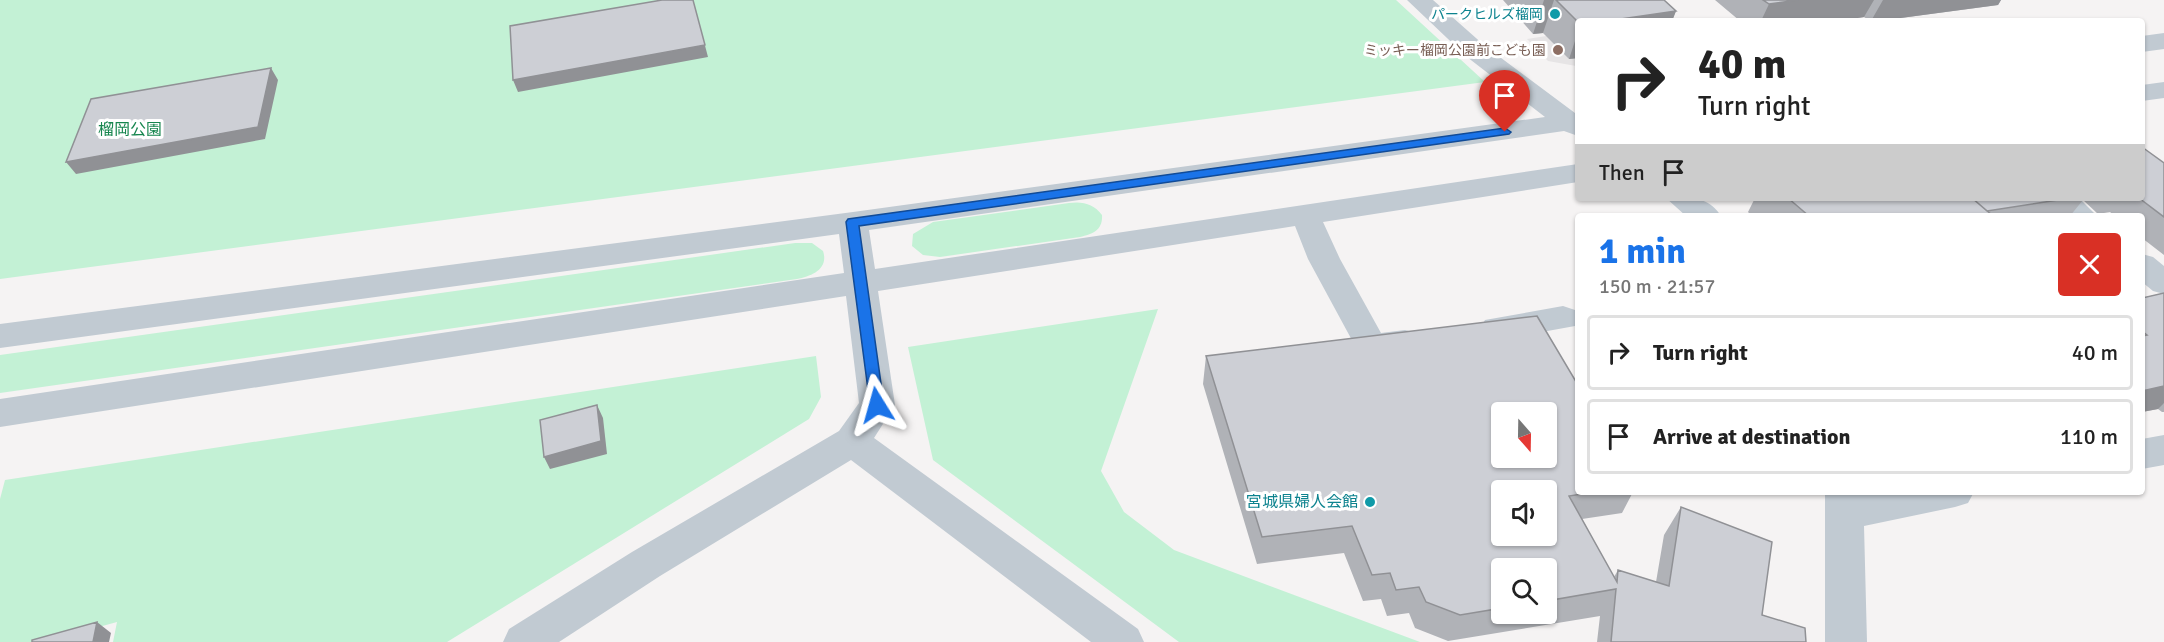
<!DOCTYPE html>
<meta charset="utf-8">
<style>
:root{--surface:#fff;--page:#f2f2f2;--text:#222;--muted:#767676;--line:#e0e0e0;--accent:#1a73e8}
body{margin:0;font-family:Signika,"Noto Sans JP",sans-serif;background:var(--page);color:var(--text);height:100vh;display:flex;flex-direction:column;font-size:22px;white-space:nowrap}
*{box-sizing:border-box;margin:0}
p{font-size:20px;color:var(--muted)}
.icon{flex:none;width:33px;height:33px;fill:none;stroke:currentColor;stroke-width:2;stroke-linecap:round;stroke-linejoin:round}
.map{position:relative;flex:1;overflow:hidden}
.drawer{position:absolute;left:1575px;top:213px;width:570px;height:282px;display:flex;flex-direction:column;background:var(--surface);border-radius:6px;box-shadow:0 2px 4px #0004}
.drawer>*{flex:none}
.banner{position:absolute;left:1575px;top:18px;width:570px;height:183px;border-radius:6px;box-shadow:0 2px 4px #0004;background:#fff;color:var(--text);overflow:hidden}
.needle{width:39px;rotate:160deg}
.buttons{position:absolute;left:1491px;top:402px;display:grid;gap:12px}
.buttons a{display:grid;place-items:center;width:66px;height:66px;border-radius:6px;background:var(--surface);box-shadow:0 2px 4px #0004;font-size:30px}
.pin{position:absolute;display:grid;place-items:center;width:51px;height:51px;color:#fff;margin:-62px -26px;border-radius:50% 50% 50% 0;rotate:-45deg;box-shadow:0 0 6px #0007}
.pin .icon{rotate:45deg}
.me{position:absolute;width:66px;margin:-33px;rotate:352deg;stroke-linejoin:round;filter:drop-shadow(0 0 4px #0008)}
.turn{display:flex;align-items:center;gap:21px;height:126px;padding:0 24px;font-size:27px}
.turn .icon{width:78px;height:78px;stroke-width:2.5}
.turn b{display:block;font-size:42px;line-height:51px}
.then{display:flex;align-items:center;height:57px;padding:0 24px;background:#0003;gap:12px;font-size:22px}
.round{display:grid;place-items:center;flex:none;width:63px;height:63px;border-radius:6px;background:var(--page)}
.headline{display:flex;align-items:center;justify-content:space-between;height:102px;padding:0 24px}
h1{font-size:36px;font-weight:700;line-height:45px;color:var(--accent)}
ul{padding:0;list-style:none}
li{display:flex;align-items:center;gap:18px;height:75px;margin:0 12px 9px;padding:0 12px;border:3px solid var(--line);border-radius:6px}
li div{flex:1}
li b{display:block;font-size:22px}
li em{font-style:normal}
.map>svg:first-child{display:block}
.education{fill:#e6e4e5}
.green{fill:#c3f1d5}
.lines{fill:none;stroke-linecap:round;stroke-linejoin:round}
.minor{fill:#c1cad2;fill-rule:evenodd}
.wall{fill:#b0b2b7;fill-rule:evenodd}
.shaded-wall{fill:#909195}
.building{fill:#cdcfd5;stroke:#909195;stroke-width:1.5;fill-rule:evenodd}
.route{fill:#1a73e8;stroke:#114b97;stroke-width:1.5}
.culture-dot{fill:#0f9aa8;stroke:#fff;stroke-width:2}
.education-dot{fill:#8d6e63;stroke:#fff;stroke-width:2}
.labels{text-anchor:middle;dominant-baseline:central;stroke-width:6;stroke-linejoin:round;paint-order:stroke}
.far-culture-label{font-size:14px;fill:#0d838f;stroke:#fff;text-anchor:end}
.far-education-label{font-size:14px;fill:#785e54;stroke:#fff;text-anchor:end}
.park-label{font-size:16px;fill:#17864f;stroke:#fff}
.culture-label{font-size:16px;fill:#0d838f;stroke:#fff;text-anchor:end}
</style>
<div class="map">
<svg width="2164" height="642" viewBox="0 0 2164 642">
<rect width="100%" height="100%" fill="#f5f3f3"/>
<!-- education -->
<path class="education" d="M 1578,31 L 1576,66 L 1548,61 L 1527,39 Z"/>
<!-- green -->
<path class="green" d="M 0,0 L 1396,0 L 1485,82 L 0,279 Z
M 1069,203 C 1083,201 1094,204 1102,215 C 1103,230 1093,234 1080,237 L 940,257 L 923,255 L 912,246 L 913,234 L 933,222 Z
M 795,243 L 812,243 L 823,251 C 829,269 812,276 797,279 L 0,393 L 0,355 Z
M 1158,309 L 1101,471 L 1124,512 L 1174,550 L 1420,642 L 1179,642 L 933,460 L 908,347 Z
M 816,356 L 821,397 L 809,419 L 447,642 L 113,642 L 117,622 L 44,642 L 0,642 L 0,499 L 5,480 Z"/>
<g class="lines">
<!-- minor -->
<path class="minor" d="M 1407,0 L 1433,0 L 1485,46 L 1575,113 L 1578,113 L 1578,136 L 1564,131 L 869,230 L 875,269 L 1578,164 L 1578,182 L 1323,222 L 1340,259 L 1381,333 L 1405,330 L 1417,333 L 1422,342 L 1417,351 C 1399,356 1378,360 1360,355 L 1308,259 L 1295,226 L 878,291 L 895,405 L 874,438 L 1138,629 L 1144,642 L 1091,642 L 851,460 L 660,576 L 559,642 L 503,642 L 509,629 L 632,552 L 839,431 L 859,403 L 846,296 L 0,427 L 0,399 L 844,273 L 839,234 L 0,348 L 0,324 L 853,212 L 1545,117 L 1467,57 Z
M 2164,33 L 2164,49 L 2142,52 L 2142,36 Z
M 2164,82 L 2164,98 L 2142,101 L 2142,85 Z
M 1666,198 C 1688,198 1708,195 1721,216 L 1686,216 Z
M 2045,198 L 2079,198 L 2097,216 L 2063,216 Z
M 2142,254 L 2153,257 L 2164,266 L 2164,294 L 2153,291 L 2142,282 Z
M 1563,306 L 1575,310 L 1578,315 L 1575,326 L 1497,340 L 1485,336 L 1480,328 L 1485,320 Z
M 2164,435 L 2164,465 L 2142,469 L 2142,439 Z
M 1825,492 L 1863,492 L 1863,494 L 1875,492 L 1974,492 L 1968,503 L 1955,507 L 1864,526 L 1867,642 L 1825,642 Z"/>
</g>
<!-- wall -->
<path class="wall" d="M 1503,0 L 1664,0 L 1676,11 L 1672,21 L 1578,21 L 1578,58 L 1569,59 L 1543,33 L 1533,34 Z
M 1715,0 L 2001,0 L 1998,5 L 1878,21 L 1870,21 L 1864,17 L 1838,21 L 1740,21 Z
M 2164,163 L 2164,255 L 2142,238 L 2142,216 L 2115,216 L 2110,212 L 2098,214 L 2083,200 L 2070,216 L 1752,216 L 1748,212 L 1755,198 L 2142,198 Z
M 2164,293 L 2164,412 L 2162,412 L 2158,409 L 2142,412 L 2142,298 Z
M 1206,356 L 1578,492 L 1633,492 L 1622,513 L 1582,519 L 1614,577 L 1618,570 L 1656,582 L 1664,535 L 1681,507 L 1762,615 L 1806,642 L 1597,642 L 1600,616 L 1448,641 L 1415,628 L 1409,613 L 1387,616 L 1381,599 L 1363,601 L 1344,553 L 1257,564 L 1203,384 ZM 1502,568 L 1546,568 L 1546,614 L 1502,614 Z"/>
<!-- shaded-wall -->
<path class="shaded-wall" d="M 693,0 L 708,57 L 518,92 L 513,80 Z
M 1544,0 L 1554,0 L 1543,33 L 1533,34 Z
M 1798,0 L 1874,0 L 1864,17 L 1838,21 L 1761,21 L 1769,4 Z
M 1883,0 L 2001,0 L 1998,5 L 1878,21 L 1871,21 Z
M 1676,11 L 1672,21 L 1607,21 Z
M 1578,32 L 1578,58 L 1569,59 Z
M 271,68 L 278,80 L 265,139 L 76,174 L 66,162 Z
M 2164,386 L 2164,403 L 2158,409 L 2142,412 L 2142,391 Z
M 597,405 L 603,418 L 607,454 L 550,469 L 544,457 Z
M 97,622 L 111,633 L 109,642 L 93,642 Z"/>
<!-- building -->
<path class="building" d="M 662,0 L 693,0 L 705,45 L 513,80 L 510,26 Z
M 1556,0 L 1664,0 L 1676,11 L 1607,21 L 1578,21 L 1578,22 Z
M 1763,0 L 1798,0 L 1769,4 Z
M 271,68 L 258,127 L 66,162 L 91,99 Z
M 2142,147 L 2164,163 L 2164,217 L 2139,198 L 2142,198 Z
M 1788,198 L 1972,198 L 1993,216 L 1809,216 Z
M 1972,198 L 2071,198 L 1987,211 Z
M 2164,293 L 2164,386 L 2142,391 L 2142,336 L 2147,335 L 2142,331 L 2142,298 Z
M 1537,316 L 1578,385 L 1578,492 L 1594,492 L 1569,496 L 1617,582 L 1618,570 L 1669,586 L 1681,507 L 1772,542 L 1762,615 L 1805,628 L 1806,642 L 1611,642 L 1616,589 L 1546,601 L 1546,568 L 1502,568 L 1502,608 L 1460,615 L 1426,602 L 1419,587 L 1396,590 L 1390,573 L 1372,575 L 1352,526 L 1262,537 L 1206,356 ZM 1502,412 L 1546,412 L 1546,458 L 1502,458 ZM 1502,490 L 1546,490 L 1546,536 L 1502,536 Z
M 597,405 L 601,441 L 544,457 L 540,420 Z
M 97,622 L 93,642 L 32,642 L 32,640 Z"/>
<!-- route -->
<path class="route" d="M 1505,128 L 1511,132 L 1509,134 L 859,226 L 884,405 L 877,410 L 870,405 L 846,222 L 848,219 Z"/>
<!-- markers -->
<g class="culture-dot">
<circle cx="1555" cy="14" r="6"/>
<circle cx="1370" cy="502" r="6"/>
</g>
<circle class="education-dot" cx="1558" cy="50" r="6"/>
<g class="labels">
<!-- far-culture labels -->
<g class="far-culture-label">
<text x="1543" y="14">パークヒルズ榴岡</text>
</g>
<!-- far-education labels -->
<g class="far-education-label">
<text x="1546" y="50">ミッキー榴岡公園前こども園</text>
</g>
<!-- park labels -->
<g class="park-label">
<text x="130" y="130">榴岡公園</text>
</g>
<!-- culture labels -->
<g class="culture-label">
<text x="1358" y="502">宮城県婦人会館</text>
</g>
</g>
</svg>
<div class="buttons">
<a><svg class="needle" viewBox="-14 -14 28 28"><path d="M0-13l5 13h-10z" fill="#e53935"/><path d="M0 13l5-13h-10z" fill="#767676"/></svg></a>
<a><svg class="icon" aria-label="sound" viewBox="0 0 24 24"><path d="M4 9h4l5-4v14l-5-4H4zM17 9q2 3 0 6"/></svg></a>
<a><svg class="icon" aria-label="search" viewBox="0 0 24 24"><circle cx="10" cy="10" r="6"/><path d="M15 15l6 6"/></svg></a>
</div>
<div class="pin" style="left:1505px;top:132px;background:#d93025"><svg class="icon" aria-label="arrive" viewBox="0 0 24 24"><path d="M6 21V4h12l-3 4 3 4H6"/></svg></div>
<svg class="me" style="left:877px;top:405px" viewBox="-20 -20 40 40"><path d="M0-17L14 15 0 8-14 15z" fill="#1a73e8" stroke="#fff" stroke-width="4"/></svg>
<div class="banner">
<div class="turn"><svg class="icon" aria-label="right" viewBox="0 0 24 24"><path d="M7 20v-9h11M14 6l5 5-5 5"/></svg><div><b>40 m</b>Turn right</div></div>
<div class="then">Then<svg class="icon" aria-label="arrive" viewBox="0 0 24 24"><path d="M6 21V4h12l-3 4 3 4H6"/></svg></div>
</div>
<section class="drawer">
<div class="headline"><div><h1>1 min</h1><p>150 m · 21:57</p></div><a class="round" style="background:#d93025;color:#fff"><svg class="icon" aria-label="close" viewBox="0 0 24 24"><path d="M6 6l12 12M18 6L6 18"/></svg></a></div>
<ul>
<li><svg class="icon" aria-label="right" viewBox="0 0 24 24"><path d="M7 20v-9h11M14 6l5 5-5 5"/></svg><div><b>Turn right</b></div><em>40 m</em></li>
<li><svg class="icon" aria-label="arrive" viewBox="0 0 24 24"><path d="M6 21V4h12l-3 4 3 4H6"/></svg><div><b>Arrive at destination</b></div><em>110 m</em></li>
</ul>
</section>
</div>
